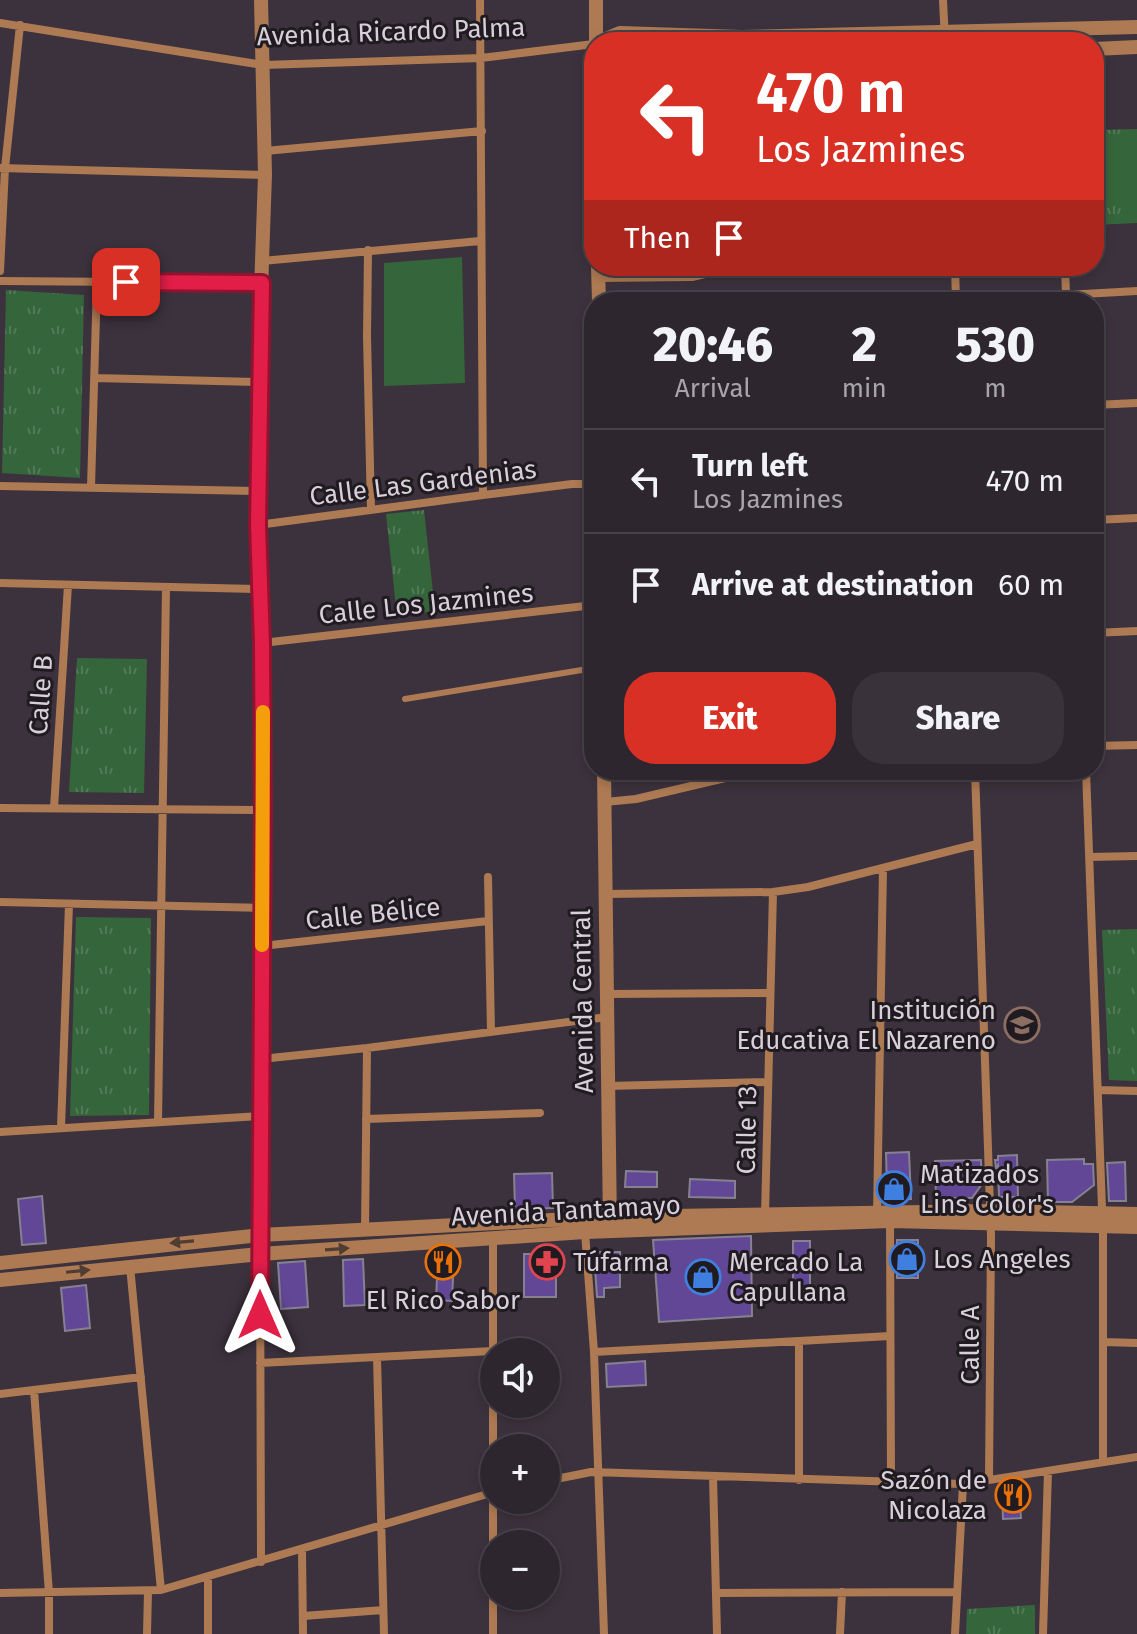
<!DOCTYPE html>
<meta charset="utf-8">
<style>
:root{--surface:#2d262e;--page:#39323a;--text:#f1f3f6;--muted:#a7a5aa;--line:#48434a;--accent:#d93025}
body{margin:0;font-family:"Fira Sans",sans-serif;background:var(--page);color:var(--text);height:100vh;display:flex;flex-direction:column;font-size:30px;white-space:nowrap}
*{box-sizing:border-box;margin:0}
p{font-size:26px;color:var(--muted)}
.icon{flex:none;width:44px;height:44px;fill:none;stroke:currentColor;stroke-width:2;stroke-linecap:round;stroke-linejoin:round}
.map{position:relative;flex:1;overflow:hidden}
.sheet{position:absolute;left:584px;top:292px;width:520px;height:488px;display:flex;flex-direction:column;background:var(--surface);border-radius:32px;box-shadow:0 4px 12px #0003,0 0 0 2px var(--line)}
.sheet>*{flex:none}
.guide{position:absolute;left:584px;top:32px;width:520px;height:244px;border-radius:32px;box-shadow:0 4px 12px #0003,0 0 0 2px var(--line);background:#d93025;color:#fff;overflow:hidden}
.buttons{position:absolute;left:480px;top:1338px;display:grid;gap:16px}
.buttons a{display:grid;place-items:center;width:80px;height:80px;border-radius:50%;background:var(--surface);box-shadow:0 4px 12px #0003,0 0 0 2px var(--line);font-size:40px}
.pin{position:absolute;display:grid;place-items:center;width:68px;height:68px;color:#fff;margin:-34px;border-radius:16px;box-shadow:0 4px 12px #0006}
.me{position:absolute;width:88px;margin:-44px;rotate:0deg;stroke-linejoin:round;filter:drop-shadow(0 0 6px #0008)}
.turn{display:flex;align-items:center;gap:28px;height:168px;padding:0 40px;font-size:36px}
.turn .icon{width:104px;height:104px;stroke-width:2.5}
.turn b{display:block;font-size:56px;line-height:68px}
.then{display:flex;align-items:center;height:76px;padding:0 40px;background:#0003;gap:16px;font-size:30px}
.eta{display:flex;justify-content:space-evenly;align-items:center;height:136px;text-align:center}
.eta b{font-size:48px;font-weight:800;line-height:56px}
.cta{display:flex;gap:16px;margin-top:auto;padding:16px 40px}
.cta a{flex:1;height:92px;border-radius:32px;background:var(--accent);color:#fff;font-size:32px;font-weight:800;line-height:92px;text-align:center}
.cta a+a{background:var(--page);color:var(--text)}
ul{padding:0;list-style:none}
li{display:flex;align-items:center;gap:24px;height:104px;padding:0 40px;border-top:2px solid var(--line)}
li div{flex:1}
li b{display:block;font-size:30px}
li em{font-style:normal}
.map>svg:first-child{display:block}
.grass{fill:url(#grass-tufts)}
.garden{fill:#35653a}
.building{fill:#624796;stroke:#858191;stroke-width:2}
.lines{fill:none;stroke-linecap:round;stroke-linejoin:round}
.service{stroke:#ad7a53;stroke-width:6}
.minor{stroke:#ad7a53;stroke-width:8}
.tertiary{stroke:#ad7a53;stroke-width:14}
.oneway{fill:#513c32}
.route-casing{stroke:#92132f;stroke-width:20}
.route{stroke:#e11d48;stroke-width:14}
.slow{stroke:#f59e0b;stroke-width:14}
.labels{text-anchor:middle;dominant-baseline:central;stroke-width:6;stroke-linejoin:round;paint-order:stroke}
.street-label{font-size:26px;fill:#d7d0d8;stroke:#201b21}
.poi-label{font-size:26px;fill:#d7d0d8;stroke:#201b21;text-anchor:start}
</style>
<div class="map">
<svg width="1137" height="1634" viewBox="0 0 1137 1634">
<defs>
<pattern id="grass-tufts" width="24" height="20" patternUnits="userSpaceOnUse" patternTransform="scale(2)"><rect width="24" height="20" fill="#35653a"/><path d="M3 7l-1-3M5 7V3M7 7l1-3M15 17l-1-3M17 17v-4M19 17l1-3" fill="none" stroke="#527a56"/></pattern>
</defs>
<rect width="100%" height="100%" fill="#3c323d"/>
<!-- grass -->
<path class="grass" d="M 1137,129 L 1137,223 L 1094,225 L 1094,130 Z
M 6,290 L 84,295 L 80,478 L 2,473 Z
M 424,510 L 435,611 L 397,616 L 386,514 Z
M 77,658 L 147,659 L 144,793 L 69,792 Z
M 76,917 L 151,918 L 149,1115 L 70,1116 Z
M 1137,929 L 1137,1081 L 1109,1080 L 1102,930 Z
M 1035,1605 L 1035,1634 L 966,1634 L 967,1609 Z"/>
<!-- garden -->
<path class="garden" d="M 1103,148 L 1137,148 L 1137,206 L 1104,206 Z
M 462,257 L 465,383 L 384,386 L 384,263 Z"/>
<!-- building -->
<path class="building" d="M 909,1152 L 911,1199 L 893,1200 L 887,1188 L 886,1153 Z
M 1017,1155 L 1018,1197 L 999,1197 L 998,1165 L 996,1168 L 995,1160 L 998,1160 L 998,1156 Z
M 1084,1159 L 1084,1164 L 1093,1164 L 1094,1185 L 1072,1202 L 1048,1202 L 1047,1160 Z
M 981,1160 L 982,1184 L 972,1198 L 936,1198 L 935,1161 Z
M 1125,1162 L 1126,1201 L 1109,1201 L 1107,1163 Z
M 626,1171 L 657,1172 L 657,1187 L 625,1187 Z
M 552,1173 L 553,1208 L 515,1209 L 514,1174 Z
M 690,1179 L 735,1181 L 735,1198 L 689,1197 Z
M 42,1196 L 46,1243 L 22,1245 L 18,1199 Z
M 751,1236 L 752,1316 L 659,1322 L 653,1240 Z
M 897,1240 L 918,1240 L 918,1278 L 897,1278 Z
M 793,1241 L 810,1241 L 810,1291 L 793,1291 Z
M 594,1252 L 620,1252 L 620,1287 L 604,1288 L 604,1297 L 597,1297 Z
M 524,1254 L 556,1254 L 556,1297 L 524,1297 Z
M 438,1255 L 454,1256 L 452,1301 L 436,1300 Z
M 363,1259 L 365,1305 L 344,1306 L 343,1260 Z
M 305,1261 L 308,1307 L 281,1309 L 278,1263 Z
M 86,1285 L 90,1328 L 65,1331 L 61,1288 Z
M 645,1361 L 646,1385 L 607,1387 L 606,1364 Z
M 1019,1493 L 1021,1518 L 1003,1519 L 1002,1494 Z"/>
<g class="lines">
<!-- service -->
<path class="service" d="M 405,699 L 594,668"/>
<!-- minor -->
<path class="minor" d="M 480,0 L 483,495
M 943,0 L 945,42
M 0,23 L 263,65 L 481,58 L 594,44
M 265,151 L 482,131
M 0,168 L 265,175
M 368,250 L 367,336 L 371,510
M 262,261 L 480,241
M 955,266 L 956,302
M 1065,266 L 1066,295
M 0,271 L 5,168 L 20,25
M 598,278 L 692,277 L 739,266
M 0,281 L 261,283
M 956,301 L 1137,291
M 95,378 L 259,382
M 1094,405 L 1137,403
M 0,486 L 258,491
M 91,487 L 97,282
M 1094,520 L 1137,518
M 258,525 L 483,495 L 572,484 L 594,484
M 0,583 L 260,589
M 1094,633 L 1137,631
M 262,643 L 594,605
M 1094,746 L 1137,745
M 975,770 L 991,1236 L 989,1480
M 1086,770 L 1103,1236 L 1103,1462
M 605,802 L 636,799 L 759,770
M 0,808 L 263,810
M 54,808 L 68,585
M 1089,857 L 1137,856
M 488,877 L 491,1032
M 606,894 L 773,892 L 808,887 L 977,844
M 0,902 L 262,908
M 262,946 L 488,921
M 607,994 L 770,993
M 261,1059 L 367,1048 L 607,1017
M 608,1086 L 768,1082
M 1098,1090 L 1137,1091
M 366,1119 L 540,1113
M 158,1122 L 166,588
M 61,1128 L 69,904
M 0,1132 L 260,1116
M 765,1215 L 773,892
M 877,1215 L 883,868
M 890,1217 L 891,1482
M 365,1230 L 367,1048
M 585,1232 L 594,1352 L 604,1634
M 260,1235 L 261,1562
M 493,1238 L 493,1634
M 130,1266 L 161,1590
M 1103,1342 L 1137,1343
M 594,1352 L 890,1336
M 377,1357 L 384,1634
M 260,1363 L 493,1351
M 34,1390 L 49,1593 L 49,1634
M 0,1394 L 141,1377
M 713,1477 L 717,1634
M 799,1480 L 799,1341
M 546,1481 L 591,1472 L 963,1484 L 1137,1457
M 302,1550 L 303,1634
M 208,1577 L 208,1634
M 0,1593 L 161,1590 L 494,1492
M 716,1593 L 957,1592
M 303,1616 L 383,1610
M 147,1634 L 148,1591
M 840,1634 L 842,1592
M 955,1634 L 963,1484
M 1043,1634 L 1048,1471"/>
<!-- tertiary -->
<path class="tertiary" d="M 596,0 L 596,42
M 599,42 L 620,33 L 742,37 L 1137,27
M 1094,49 L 1137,47
M 598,266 L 599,302
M 604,770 L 610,1226
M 260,1235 L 263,810 L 262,643 L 258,525 L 259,348 L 265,175 L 261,0
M 0,1263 L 260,1235 L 610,1217 L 990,1211 L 1137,1214
M 0,1280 L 260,1254 L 585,1232 L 890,1221 L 1137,1227"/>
</g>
<!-- one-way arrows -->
<defs><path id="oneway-solid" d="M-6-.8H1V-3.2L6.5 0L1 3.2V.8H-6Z" transform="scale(2)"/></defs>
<g class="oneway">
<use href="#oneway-solid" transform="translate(182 1242) rotate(175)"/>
<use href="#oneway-solid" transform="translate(337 1249) rotate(-4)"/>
<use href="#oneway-solid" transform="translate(78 1271) rotate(-6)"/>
</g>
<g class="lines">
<defs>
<path id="route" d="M 126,282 L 262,283 L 258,525 L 262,643 L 263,810 L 260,1315"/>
</defs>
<!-- route casing -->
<use href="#route" class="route-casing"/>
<!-- route -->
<use href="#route" class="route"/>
<!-- slow -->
<path class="slow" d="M 262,945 L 263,712"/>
</g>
<!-- icons -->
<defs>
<symbol id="school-ring" viewBox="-11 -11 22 22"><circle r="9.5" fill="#201b21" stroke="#8d6e63" stroke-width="1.5"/><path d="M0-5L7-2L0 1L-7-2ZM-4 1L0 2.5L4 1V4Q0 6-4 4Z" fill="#8d6e63"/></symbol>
<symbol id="shop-ring" viewBox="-11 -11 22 22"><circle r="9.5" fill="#201b21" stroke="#3f7fe0" stroke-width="1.5"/><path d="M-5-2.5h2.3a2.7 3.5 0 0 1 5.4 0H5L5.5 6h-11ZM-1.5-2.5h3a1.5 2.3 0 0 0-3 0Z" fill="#3f7fe0"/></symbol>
<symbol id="restaurant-ring" viewBox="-11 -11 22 22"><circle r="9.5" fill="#201b21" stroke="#e8710a" stroke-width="1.5"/><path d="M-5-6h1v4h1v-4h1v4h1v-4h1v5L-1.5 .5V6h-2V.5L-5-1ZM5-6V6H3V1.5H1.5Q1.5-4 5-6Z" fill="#e8710a"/></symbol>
<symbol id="pharmacy-ring" viewBox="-11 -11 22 22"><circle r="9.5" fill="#201b21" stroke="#e0444e" stroke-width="1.5"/><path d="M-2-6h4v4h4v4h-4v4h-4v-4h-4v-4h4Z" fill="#e0444e"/></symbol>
</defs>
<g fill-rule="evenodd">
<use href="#school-ring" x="1002" y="1005" width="40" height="40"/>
<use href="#shop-ring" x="874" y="1169" width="40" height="40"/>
<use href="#shop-ring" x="887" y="1239" width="40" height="40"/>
<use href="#restaurant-ring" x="423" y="1242" width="40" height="40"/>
<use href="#pharmacy-ring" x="527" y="1242" width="40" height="40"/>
<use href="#shop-ring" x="683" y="1257" width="40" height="40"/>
<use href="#restaurant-ring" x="993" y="1475" width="40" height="40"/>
</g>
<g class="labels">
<!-- street labels -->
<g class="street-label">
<text transform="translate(391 32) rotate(-2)">Avenida Ricardo Palma</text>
<text transform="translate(423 483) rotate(-7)">Calle Las Gardenias</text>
<text transform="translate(426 604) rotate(-6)">Calle Los Jazmines</text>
<text transform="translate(41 695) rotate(-86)">Calle B</text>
<text transform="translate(373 914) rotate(-6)">Calle Bélice</text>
<text transform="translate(583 1001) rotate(-91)">Avenida Central</text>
<text transform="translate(747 1130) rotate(-89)">Calle 13</text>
<text transform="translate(566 1211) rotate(-3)">Avenida Tantamayo</text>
<text transform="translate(970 1345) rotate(-90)">Calle A</text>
</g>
<!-- poi labels -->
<g class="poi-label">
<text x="996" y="1010" text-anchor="end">Institución<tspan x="996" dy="30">Educativa El Nazareno</tspan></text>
<text x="920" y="1174">Matizados<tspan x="920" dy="30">Lins Color's</tspan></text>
<text x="933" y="1259">Los Angeles</text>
<text x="573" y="1262">Túfarma</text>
<text x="729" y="1262">Mercado La<tspan x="729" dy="30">Capullana</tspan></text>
<text x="443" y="1300" text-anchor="middle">El Rico Sabor</text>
<text x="987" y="1480" text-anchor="end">Sazón de<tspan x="987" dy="30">Nicolaza</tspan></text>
</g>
</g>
</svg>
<div class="buttons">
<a><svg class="icon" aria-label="sound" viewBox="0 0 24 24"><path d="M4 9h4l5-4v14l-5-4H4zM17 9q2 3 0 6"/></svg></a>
<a>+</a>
<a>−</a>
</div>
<div class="pin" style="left:126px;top:282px;background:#d93025"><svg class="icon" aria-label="arrive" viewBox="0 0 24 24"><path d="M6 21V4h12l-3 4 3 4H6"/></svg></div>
<svg class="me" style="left:260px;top:1315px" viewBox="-20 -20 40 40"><path d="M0-17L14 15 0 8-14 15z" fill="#e11d48" stroke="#fff" stroke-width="4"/></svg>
<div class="guide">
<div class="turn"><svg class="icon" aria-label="left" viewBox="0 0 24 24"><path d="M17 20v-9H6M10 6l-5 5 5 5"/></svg><div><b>470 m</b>Los Jazmines</div></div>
<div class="then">Then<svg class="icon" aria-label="arrive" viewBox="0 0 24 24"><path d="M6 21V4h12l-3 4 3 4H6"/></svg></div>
</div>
<section class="sheet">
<div class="eta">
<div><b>20:46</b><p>Arrival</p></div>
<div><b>2</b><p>min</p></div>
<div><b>530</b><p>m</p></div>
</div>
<ul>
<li><svg class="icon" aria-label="left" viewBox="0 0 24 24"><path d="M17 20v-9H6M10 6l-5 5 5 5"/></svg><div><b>Turn left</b><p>Los Jazmines</p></div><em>470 m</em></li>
<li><svg class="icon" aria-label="arrive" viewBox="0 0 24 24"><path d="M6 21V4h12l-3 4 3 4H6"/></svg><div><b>Arrive at destination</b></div><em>60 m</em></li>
</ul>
<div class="cta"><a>Exit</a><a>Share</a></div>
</section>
</div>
